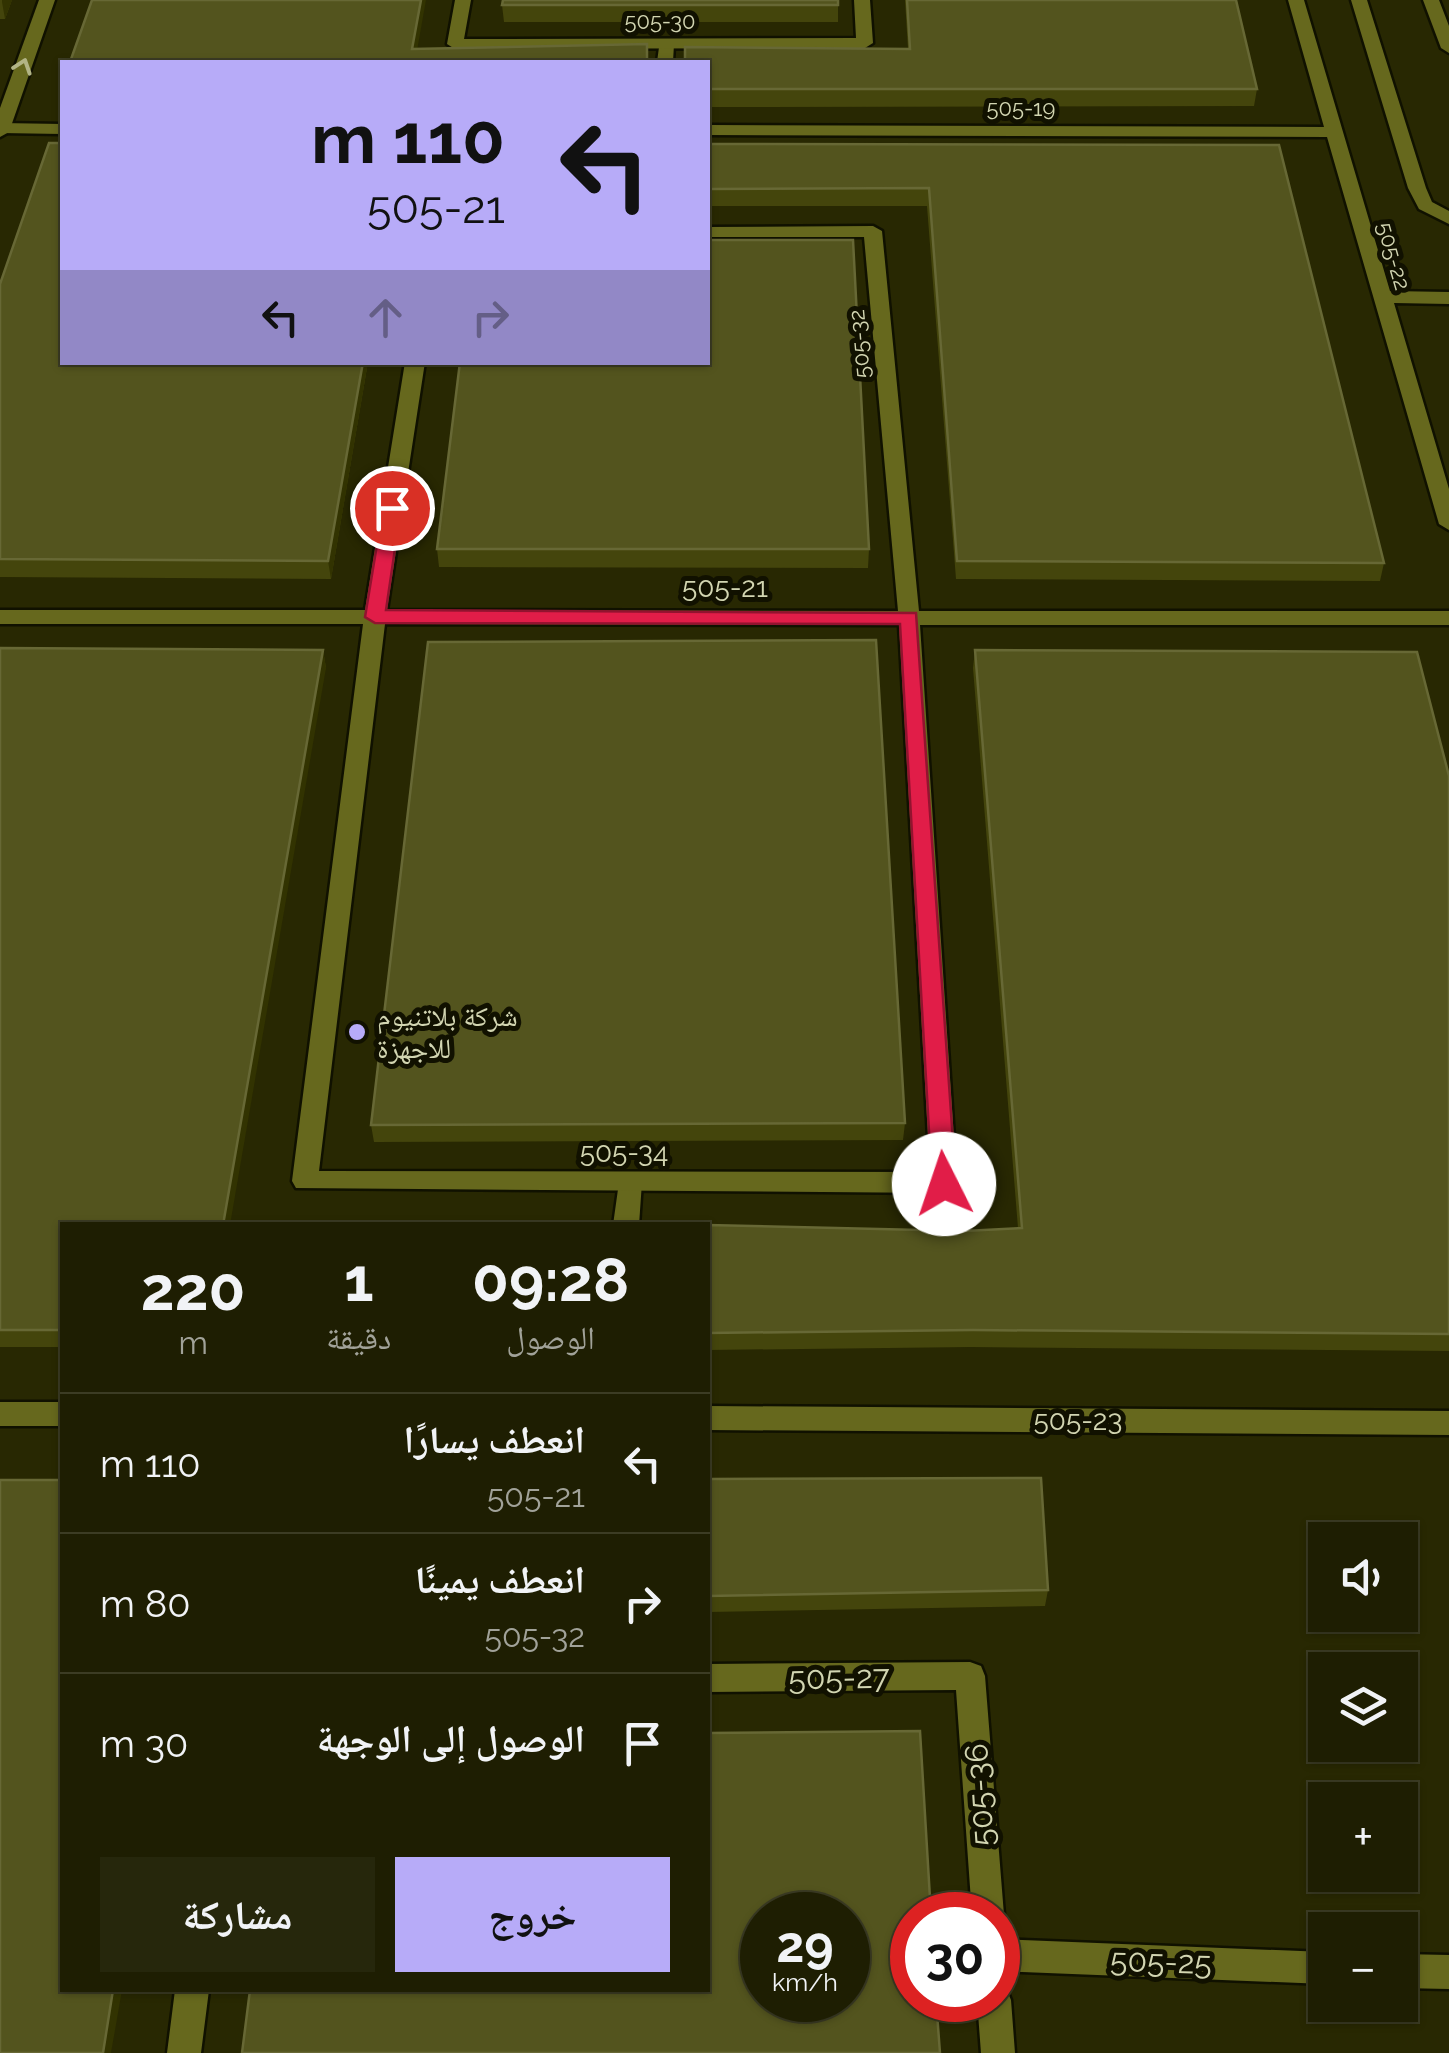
<!DOCTYPE html>
<html lang="ar">
<meta charset="utf-8">
<style>
:root{--surface:#1e1e02;--page:#26270c;--text:#f1f3f6;--muted:#a1a299;--line:#3c3c24;--accent:#b7abf8}
body{margin:0;font-family:Raleway,"Noto Naskh Arabic",sans-serif;background:var(--page);color:var(--text);direction:rtl;height:100vh;display:flex;flex-direction:column;font-size:38px;white-space:nowrap}
*{box-sizing:border-box;margin:0}
p{font-size:32px;color:var(--muted)}
.icon{flex:none;width:55px;height:55px;fill:none;stroke:currentColor;stroke-width:2;stroke-linecap:round;stroke-linejoin:round}
.map{position:relative;flex:1;overflow:hidden;direction:ltr}
.panel{position:absolute;left:60px;top:1222px;width:650px;height:770px;display:flex;flex-direction:column;background:var(--surface);border-radius:0px;box-shadow:0 2px 8px #0004,0 0 0 2px var(--line);direction:rtl}
.panel>*{flex:none}
.hud{position:absolute;left:60px;top:60px;width:650px;height:305px;border-radius:0px;box-shadow:0 2px 8px #0004,0 0 0 2px var(--line);direction:rtl;background:#b7abf8;color:#111;overflow:hidden}
.buttons{position:absolute;left:1308px;top:1522px;display:grid;gap:20px}
.buttons a{display:grid;place-items:center;width:110px;height:110px;border-radius:0px;background:var(--surface);box-shadow:0 2px 8px #0004,0 0 0 2px var(--line);font-size:50px}
.speed{position:absolute;left:740px;top:1892px;display:flex;gap:20px;font-size:50px;font-weight:700;text-align:center}
.speed>*{display:grid;place-content:center;width:130px;height:130px;border-radius:50%;background:var(--surface);box-shadow:0 2px 8px #0004,0 0 0 2px var(--line);line-height:1}
.speed small{font-size:25px;font-weight:400}
.speed .limit{border:15px solid #d22;background:#fff;color:#111}
.pin{position:absolute;display:grid;place-items:center;width:85px;height:85px;color:#fff;margin:-42px;border:5px solid #fff;border-radius:50%;box-shadow:0 2px 10px #0007}
.me{position:absolute;width:110px;margin:-55px;rotate:356deg;stroke-linejoin:round;filter:drop-shadow(0 0 8px #0008)}
.turn{display:flex;align-items:center;gap:35px;height:210px;padding:0 40px;font-size:45px}
.turn .icon{width:130px;height:130px;stroke-width:2.5}
.turn b{display:block;font-size:70px;line-height:85px}
.lanes{display:flex;align-items:center;height:95px;padding:0 40px;background:#0003;justify-content:center;gap:50px;direction:ltr}
.lanes .off{opacity:.35}
.eta{display:flex;justify-content:space-evenly;align-items:center;height:170px;text-align:center}
.eta b{font-size:60px;font-weight:700;line-height:70px}
.button{display:flex;gap:20px;margin-top:auto;padding:20px 40px}
.button a{flex:1;height:115px;border-radius:0px;background:var(--accent);color:#111;font-size:40px;font-weight:700;line-height:115px;text-align:center}
.button a+a{background:var(--page);color:var(--text)}
ul{padding:0;list-style:none}
li{display:flex;align-items:center;gap:30px;height:140px;padding:0 40px;border-top:2px solid var(--line)}
li div{flex:1}
li b{display:block;font-size:38px}
li em{font-style:normal}
.map>svg:first-child{display:block}
.lines{fill:none;stroke-linecap:round;stroke-linejoin:round}
.service-casing{stroke:#101100;stroke-width:5}
.minor-casing{stroke:#101100;stroke-width:5}
.tertiary-casing{stroke:#101100;stroke-width:5}
.service{fill:#66681d;fill-rule:evenodd}
.minor{fill:#66681d;fill-rule:evenodd}
.tertiary{fill:#66681d;fill-rule:evenodd}
.wall{fill:#44450c}
.shaded-wall{fill:#323301}
.building{fill:#53541e;stroke:#676835;stroke-width:2.5;fill-rule:evenodd}
.oneway{stroke:#b2b485}
.route{fill:#e11d48;stroke:#92132f;stroke-width:2.5}
.poi-dot{fill:#b7abf8;stroke:#110;stroke-width:4}
.labels{text-anchor:middle;dominant-baseline:central;stroke-width:10;stroke-linejoin:round;paint-order:stroke}
.far-street-label{font-size:22px;fill:#d2d5b1;stroke:#110}
.street-label{font-size:28px;fill:#d2d5b1;stroke:#110}
.poi-label{font-size:28px;fill:#d2d5b1;stroke:#110;text-anchor:start}
.near-street-label{font-size:32px;fill:#d2d5b1;stroke:#110}
</style>
<div class="map">
<svg width="1449" height="2053" viewBox="0 0 1449 2053">
<rect width="100%" height="100%" fill="#282802"/>
<g class="lines">
<defs>
<path id="service" d="M 1351,0 L 1367,0 L 1426,188 L 1432,202 L 1449,211 L 1449,224 L 1419,209 L 1408,188 Z
M 660,40 L 674,44 L 673,62 L 657,62 Z
M 629,1172 L 638,1175 L 642,1182 L 639,1225 L 613,1225 L 620,1175 Z"/>
<path id="minor" d="M 455,0 L 471,0 L 464,39 L 856,38 L 854,0 L 870,0 L 873,43 L 865,48 L 455,49 L 447,44 Z
M 1288,0 L 1304,0 L 1390,291 L 1449,292 L 1449,304 L 1394,303 L 1449,489 L 1449,530 L 1439,524 L 1327,137 L 708,135 L 708,125 L 1324,127 Z
M 1423,0 L 1439,0 L 1449,26 L 1449,53 L 1441,48 Z
M 0,123 L 62,124 L 62,134 L 1,133 Z
M 873,226 L 882,231 L 919,611 L 1449,611 L 1449,625 L 920,625 L 957,1183 L 953,1190 L 944,1193 L 296,1188 L 292,1181 L 363,624 L 0,624 L 0,610 L 365,610 L 405,362 L 425,362 L 387,610 L 898,611 L 864,237 L 708,237 L 708,227 ZM 385,624 L 899,625 L 930,1172 L 319,1171 Z
M 0,1402 L 62,1402 L 62,1426 L 0,1426 Z
M 708,1406 L 1449,1411 L 1449,1435 L 708,1430 Z
M 970,1662 L 981,1666 L 985,1676 L 1004,1915 L 998,1927 L 998,1915 L 972,1915 L 956,1690 L 708,1692 L 708,1664 Z
M 998,1939 L 1325,1952 L 1325,1984 L 998,1971 Z
M 1400,1954 L 1449,1955 L 1449,1989 L 1400,1988 Z
M 998,1985 L 1006,1988 L 1011,2000 L 1015,2053 L 981,2053 L 977,2000 L 998,2000 Z
M 175,1990 L 209,1990 L 201,2053 L 167,2053 Z"/>
<path id="tertiary" d="M 39,0 L 55,0 L 9,132 L 0,137 L 0,108 Z"/>
</defs>
<!-- service casing -->
<use href="#service" class="service-casing"/>
<!-- minor casing -->
<use href="#minor" class="minor-casing"/>
<!-- tertiary casing -->
<use href="#tertiary" class="tertiary-casing"/>
<!-- service -->
<use href="#service" class="service"/>
<!-- minor -->
<use href="#minor" class="minor"/>
<!-- tertiary -->
<use href="#tertiary" class="tertiary"/>
</g>
<!-- wall -->
<path class="wall" d="M 0,0 L 12,0 L 5,19 L 0,19 Z
M 838,0 L 838,22 L 504,22 L 502,5 Z
M 905,0 L 1236,0 L 1257,89 L 1254,106 L 708,107 L 708,62 L 908,49 Z
M 708,144 L 1279,145 L 1384,563 L 1380,581 L 956,579 L 927,206 L 708,206 Z
M 0,284 L 62,362 L 368,362 L 331,579 L 0,577 Z
M 437,549 L 869,549 L 868,568 L 439,567 Z
M 0,648 L 323,650 L 326,668 L 62,1225 L 62,1347 L 0,1347 Z
M 975,650 L 1449,776 L 1449,1351 L 970,1347 L 708,1350 L 708,1225 L 964,1231 L 1018,1228 L 973,668 Z
M 905,1123 L 903,1140 L 374,1142 L 371,1125 Z
M 708,1479 L 1048,1590 L 1045,1606 L 708,1612 Z"/>
<!-- shaded-wall -->
<path class="shaded-wall" d="M 2,0 L 12,0 L 5,19 L 2,2 Z
M 421,0 L 426,0 L 415,62 L 412,49 Z
M 363,362 L 368,362 L 331,579 L 328,561 Z
M 323,650 L 326,668 L 230,1225 L 223,1225 Z
M 113,1990 L 122,1990 L 111,2053 L 103,2053 Z"/>
<!-- building -->
<path class="building" d="M 92,0 L 421,0 L 412,49 L 647,44 L 647,62 L 70,62 Z
M 503,0 L 838,0 L 838,5 L 502,5 Z
M 907,0 L 1236,0 L 1257,89 L 708,89 L 708,62 L 685,62 L 685,47 L 910,49 Z
M 49,143 L 62,143 L 62,362 L 363,362 L 328,561 L 0,559 L 0,284 Z
M 708,144 L 1279,145 L 1384,563 L 957,561 L 929,188 L 708,189 Z
M 708,240 L 853,240 L 869,549 L 437,549 L 460,362 L 708,362 Z
M 876,640 L 905,1123 L 371,1125 L 428,642 Z
M 0,648 L 323,650 L 223,1225 L 62,1225 L 62,1330 L 0,1330 Z
M 975,650 L 1417,652 L 1449,776 L 1449,1334 L 973,1330 L 708,1333 L 708,1225 L 964,1231 L 1022,1228 Z
M 1041,1478 L 1048,1590 L 708,1596 L 708,1479 Z
M 0,1480 L 62,1480 L 62,1990 L 113,1990 L 103,2053 L 0,2053 Z
M 920,1731 L 931,1915 L 912,1915 L 912,2000 L 936,2000 L 940,2053 L 242,2053 L 250,1990 L 708,1990 L 708,1733 ZM 762,1915 L 848,1915 L 848,2000 L 762,2000 Z"/>
<!-- one-way arrows -->
<defs><path id="oneway-chevron" d="M-2-3.5L2.5 0L-2 3.5" fill="none" stroke-width="1.6" stroke-linecap="round" stroke-linejoin="round" transform="scale(2.5)"/></defs>
<use class="oneway" href="#oneway-chevron" transform="translate(23 66) rotate(-71)"/>
<!-- route -->
<path class="route" d="M 392,502 L 401,508 L 386,610 L 916,613 L 956,1184 L 952,1190 L 935,1190 L 932,1184 L 900,624 L 375,623 L 365,617 L 383,508 Z"/>
<!-- markers -->
<circle class="poi-dot" cx="357" cy="1032" r="10"/>
<g class="labels">
<!-- far-street labels -->
<g class="far-street-label">
<text x="660" y="21">505-30</text>
<text x="1021" y="108">505-19</text>
<text transform="translate(1394 256) rotate(74)">505-22</text>
<text transform="translate(859 344) rotate(-95)">505-32</text>
</g>
<!-- street labels -->
<g class="street-label">
<text x="725" y="587">505-21</text>
<text x="624" y="1152">505-34</text>
<text x="1078" y="1420">505-23</text>
</g>
<!-- poi labels -->
<g class="poi-label">
<text x="377" y="1016">شركة بلاتنيوم<tspan x="377" dy="32">للاجهزة</tspan></text>
</g>
<!-- near-street labels -->
<g class="near-street-label">
<text transform="translate(839 1677) rotate(-1)">505-27</text>
<text transform="translate(979 1795) rotate(-94)">505-36</text>
<text transform="translate(1161 1961) rotate(2)">505-25</text>
</g>
</g>
</svg>
<div class="buttons">
<a><svg class="icon" aria-label="sound" viewBox="0 0 24 24"><path d="M4 9h4l5-4v14l-5-4H4zM17 9q2 3 0 6"/></svg></a>
<a><svg class="icon" aria-label="layers" viewBox="0 0 24 24"><path d="M12 4l9 5-9 5-9-5zM3 14l9 5 9-5"/></svg></a>
<a>+</a>
<a>−</a>
</div>
<div class="speed"><div>29<small>km/h</small></div><div class="limit">30</div></div>
<div class="pin" style="left:392px;top:508px;background:#d93025"><svg class="icon" aria-label="arrive" viewBox="0 0 24 24"><path d="M6 21V4h12l-3 4 3 4H6"/></svg></div>
<svg class="me" style="left:944px;top:1184px" viewBox="-20 -20 40 40"><circle r="19" fill="#fff"/><path d="M0-13L10 11 0 6-10 11z" fill="#e11d48"/></svg>
<div class="hud">
<div class="turn"><svg class="icon" aria-label="left" viewBox="0 0 24 24"><path d="M17 20v-9H6M10 6l-5 5 5 5"/></svg><div><b>110 m</b>505-21</div></div>
<div class="lanes"><svg class="icon" aria-label="left" viewBox="0 0 24 24"><path d="M17 20v-9H6M10 6l-5 5 5 5"/></svg><svg class="icon off" aria-label="ahead" viewBox="0 0 24 24"><path d="M12 20V5M6 11l6-6 6 6"/></svg><svg class="icon off" aria-label="right" viewBox="0 0 24 24"><path d="M7 20v-9h11M14 6l5 5-5 5"/></svg></div>
</div>
<section class="panel">
<div class="eta">
<div><b>09:28</b><p>الوصول</p></div>
<div><b>1</b><p>دقيقة</p></div>
<div><b>220</b><p>m</p></div>
</div>
<ul>
<li><svg class="icon" aria-label="left" viewBox="0 0 24 24"><path d="M17 20v-9H6M10 6l-5 5 5 5"/></svg><div><b>انعطف يسارًا</b><p>505-21</p></div><em>110 m</em></li>
<li><svg class="icon" aria-label="right" viewBox="0 0 24 24"><path d="M7 20v-9h11M14 6l5 5-5 5"/></svg><div><b>انعطف يمينًا</b><p>505-32</p></div><em>80 m</em></li>
<li><svg class="icon" aria-label="arrive" viewBox="0 0 24 24"><path d="M6 21V4h12l-3 4 3 4H6"/></svg><div><b>الوصول إلى الوجهة</b></div><em>30 m</em></li>
</ul>
<div class="button"><a>خروج</a><a>مشاركة</a></div>
</section>
</div>
